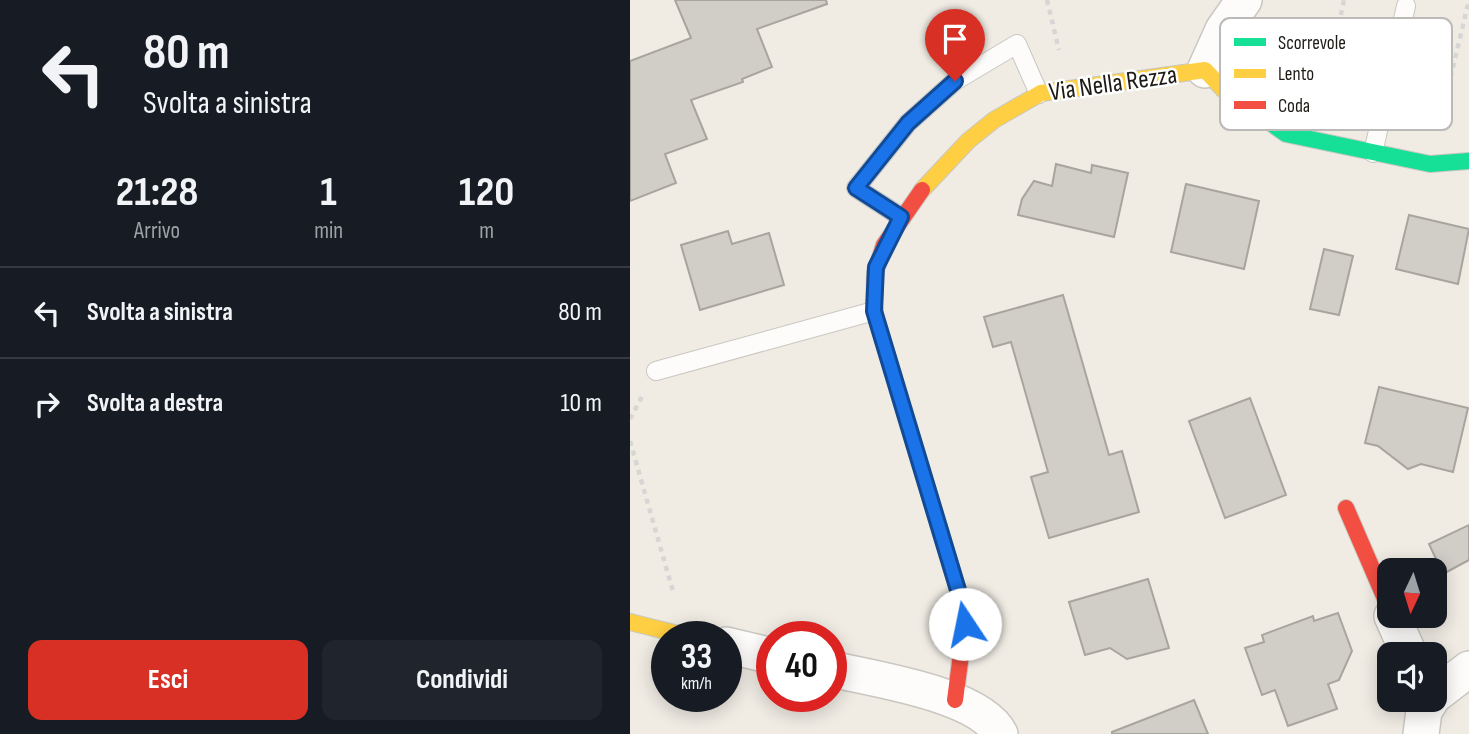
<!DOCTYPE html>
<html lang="it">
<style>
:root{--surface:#171b24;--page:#20242c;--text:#f1f3f6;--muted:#9ea1a6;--line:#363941;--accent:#d93025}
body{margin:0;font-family:"Sofia Sans Condensed",sans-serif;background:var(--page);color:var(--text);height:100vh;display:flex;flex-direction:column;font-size:26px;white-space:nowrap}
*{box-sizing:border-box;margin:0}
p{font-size:23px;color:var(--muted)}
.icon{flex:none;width:38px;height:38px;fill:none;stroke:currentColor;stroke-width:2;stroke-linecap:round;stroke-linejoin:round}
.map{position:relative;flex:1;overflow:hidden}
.side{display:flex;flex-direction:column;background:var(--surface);width:630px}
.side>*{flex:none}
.hud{background:#171b24;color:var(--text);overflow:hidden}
.needle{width:46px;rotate:184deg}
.buttons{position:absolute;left:747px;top:558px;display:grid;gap:14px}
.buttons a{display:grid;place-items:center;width:70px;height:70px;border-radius:14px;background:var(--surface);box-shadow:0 4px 18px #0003;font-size:35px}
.speed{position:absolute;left:21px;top:621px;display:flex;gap:14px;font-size:35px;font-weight:700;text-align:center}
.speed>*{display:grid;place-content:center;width:91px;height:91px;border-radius:50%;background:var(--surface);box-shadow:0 4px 18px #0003;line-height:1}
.speed small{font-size:18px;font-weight:400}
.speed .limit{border:10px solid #d22;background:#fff;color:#111}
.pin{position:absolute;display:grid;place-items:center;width:60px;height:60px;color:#fff;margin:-72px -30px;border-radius:50% 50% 50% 0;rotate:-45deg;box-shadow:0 0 7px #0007}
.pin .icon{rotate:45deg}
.me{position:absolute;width:77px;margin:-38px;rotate:349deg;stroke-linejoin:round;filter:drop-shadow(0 0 5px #0008)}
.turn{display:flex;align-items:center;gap:24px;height:147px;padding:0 28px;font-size:32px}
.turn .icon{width:91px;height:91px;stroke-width:2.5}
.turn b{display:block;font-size:49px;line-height:60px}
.eta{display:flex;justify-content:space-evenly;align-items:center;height:119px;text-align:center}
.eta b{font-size:42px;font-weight:700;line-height:49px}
.cta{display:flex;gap:14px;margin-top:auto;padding:14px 28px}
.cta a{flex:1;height:80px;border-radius:14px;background:var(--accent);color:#fff;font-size:28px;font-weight:700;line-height:80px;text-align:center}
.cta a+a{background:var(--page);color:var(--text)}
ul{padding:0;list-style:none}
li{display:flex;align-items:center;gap:21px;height:91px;padding:0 28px;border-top:2px solid var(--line)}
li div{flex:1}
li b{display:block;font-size:26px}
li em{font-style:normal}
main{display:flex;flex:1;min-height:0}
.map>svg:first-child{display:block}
.building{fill:#d1cdc7;stroke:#a8a49e;stroke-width:2}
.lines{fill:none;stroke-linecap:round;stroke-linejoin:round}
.lane-casing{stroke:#c9c7c0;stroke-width:20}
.street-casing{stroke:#c9c7c0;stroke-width:38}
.fast-casing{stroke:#c9c7c0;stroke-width:18}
.slow-casing{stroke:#c9c7c0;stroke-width:18}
.jam-casing{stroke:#c9c7c0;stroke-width:18}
.path{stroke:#d7d6d4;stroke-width:4.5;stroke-dasharray:5 5;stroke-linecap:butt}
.lane{stroke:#fdfcfb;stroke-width:18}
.street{stroke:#fdfcfb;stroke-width:35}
.fast{stroke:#16e098;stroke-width:16}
.slow{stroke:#ffcf43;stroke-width:16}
.jam{stroke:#f24e42;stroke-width:16}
.route-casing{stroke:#114b97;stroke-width:18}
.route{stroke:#1a73e8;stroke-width:12}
.labels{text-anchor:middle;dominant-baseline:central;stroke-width:5;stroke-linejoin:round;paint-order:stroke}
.street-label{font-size:26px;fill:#1d1a15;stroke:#fff}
.key{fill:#fff;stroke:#bbbab9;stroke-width:2}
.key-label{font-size:19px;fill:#1d1a15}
</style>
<main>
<section class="side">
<div class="hud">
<div class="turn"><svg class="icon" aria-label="left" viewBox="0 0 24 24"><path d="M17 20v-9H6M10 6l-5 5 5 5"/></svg><div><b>80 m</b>Svolta a sinistra</div></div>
</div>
<div class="eta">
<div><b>21:28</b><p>Arrivo</p></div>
<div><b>1</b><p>min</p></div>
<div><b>120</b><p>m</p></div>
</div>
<ul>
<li><svg class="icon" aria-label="left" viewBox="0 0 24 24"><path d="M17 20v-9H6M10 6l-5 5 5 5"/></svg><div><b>Svolta a sinistra</b></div><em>80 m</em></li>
<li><svg class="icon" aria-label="right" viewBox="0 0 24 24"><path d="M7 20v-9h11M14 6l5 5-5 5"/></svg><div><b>Svolta a destra</b></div><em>10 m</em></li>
</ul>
<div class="cta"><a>Esci</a><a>Condividi</a></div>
</section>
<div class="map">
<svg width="839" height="734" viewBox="0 0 839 734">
<rect width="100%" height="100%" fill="#f0ece4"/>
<!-- building -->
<path class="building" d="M 45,0 L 196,0 L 197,4 L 127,29 L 142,67 L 112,79 L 113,82 L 61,100 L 77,139 L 35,154 L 46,183 L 0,201 L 0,61 L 61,38 Z
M 426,164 L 461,173 L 462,165 L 498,173 L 484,237 L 388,215 L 392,199 L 404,181 L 422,186 Z
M 556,184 L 629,201 L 614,269 L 541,252 Z
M 779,215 L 839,229 L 828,284 L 766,269 Z
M 98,231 L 102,244 L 139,233 L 154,285 L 70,310 L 51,245 Z
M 694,249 L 723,256 L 709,315 L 680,309 Z
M 433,295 L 479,455 L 492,451 L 509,512 L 419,538 L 401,477 L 418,472 L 381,342 L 363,347 L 354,317 Z
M 749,387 L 838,408 L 823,472 L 791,464 L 778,469 L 748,446 L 735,443 Z
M 620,398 L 656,495 L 595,518 L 559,421 Z
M 839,525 L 839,560 L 813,574 L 799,544 Z
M 518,579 L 539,648 L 497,659 L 480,648 L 455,655 L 439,602 Z
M 708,613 L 722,651 L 709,680 L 698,684 L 707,709 L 658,726 L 645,690 L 632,695 L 615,648 L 634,642 L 632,635 L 683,616 L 684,621 Z
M 564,700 L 578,734 L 482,734 L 482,732 Z"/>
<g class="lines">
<defs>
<path id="lane" d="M 743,153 L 776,6
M 271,217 L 226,188 L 278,123 L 325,81 L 387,44 L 409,94
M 26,371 L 244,311"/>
<path id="street" d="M 575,70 L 593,30 L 614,0
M 762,616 L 779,654
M 96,645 L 142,656
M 201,669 C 243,679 350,694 370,734
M 805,695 L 839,669
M 791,734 L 794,711 L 801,700"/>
<path id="fast" d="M 594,90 L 656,134 L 800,164 L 839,161"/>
<path id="slow" d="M 292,190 L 338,141 L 364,120 L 411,93 L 575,70 L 594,90
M 0,622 L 60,637"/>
<path id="jam" d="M 292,190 L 254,245 L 245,273 L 244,311 L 328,590 L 335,624 L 325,700
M 716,508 L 760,610"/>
</defs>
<!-- lane casing -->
<use href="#lane" class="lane-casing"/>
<!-- street casing -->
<use href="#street" class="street-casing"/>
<!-- fast casing -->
<use href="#fast" class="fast-casing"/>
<!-- slow casing -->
<use href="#slow" class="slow-casing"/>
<!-- jam casing -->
<use href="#jam" class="jam-casing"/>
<!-- path -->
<path class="path" d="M 417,0 L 429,50
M 692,103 L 714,0
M 809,126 L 839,0
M 0,419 L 14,393
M 0,441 L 44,595"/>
<!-- lane -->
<use href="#lane" class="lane"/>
<!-- street -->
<use href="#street" class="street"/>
<!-- fast -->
<use href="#fast" class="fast"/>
<!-- slow -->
<use href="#slow" class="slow"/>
<!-- jam -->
<use href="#jam" class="jam"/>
</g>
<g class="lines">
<defs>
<path id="route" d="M 325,81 L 278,123 L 226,188 L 271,217 L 246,267 L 244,311 L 328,590 L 335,624"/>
</defs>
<!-- route casing -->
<use href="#route" class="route-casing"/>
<!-- route -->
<use href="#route" class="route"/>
</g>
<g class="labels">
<!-- street labels -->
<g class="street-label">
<text transform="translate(483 84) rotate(-8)">Via Nella Rezza</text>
</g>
</g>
<!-- legend -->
<rect x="590" y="18" width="232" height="112" rx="10" class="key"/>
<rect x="604" y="38" width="32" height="8" fill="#16e098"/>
<rect x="604" y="69" width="32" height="9" fill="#ffcf43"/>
<rect x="604" y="101" width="32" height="8" fill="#f24e42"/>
<g class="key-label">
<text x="648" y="49">Scorrevole</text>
<text x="648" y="80">Lento</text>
<text x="648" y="112">Coda</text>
</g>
</svg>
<div class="buttons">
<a><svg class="needle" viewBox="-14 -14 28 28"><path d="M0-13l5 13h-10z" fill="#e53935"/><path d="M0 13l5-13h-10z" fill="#9ea1a6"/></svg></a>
<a><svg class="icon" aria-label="sound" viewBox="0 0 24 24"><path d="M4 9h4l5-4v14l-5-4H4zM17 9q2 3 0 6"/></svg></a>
</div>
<div class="speed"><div>33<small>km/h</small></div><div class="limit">40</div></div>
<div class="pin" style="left:325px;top:81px;background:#d93025"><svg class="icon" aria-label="arrive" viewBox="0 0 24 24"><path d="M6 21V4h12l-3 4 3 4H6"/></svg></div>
<svg class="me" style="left:335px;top:624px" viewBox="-20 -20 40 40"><circle r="19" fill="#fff"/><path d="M0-13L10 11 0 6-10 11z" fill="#1a73e8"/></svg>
</div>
</main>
